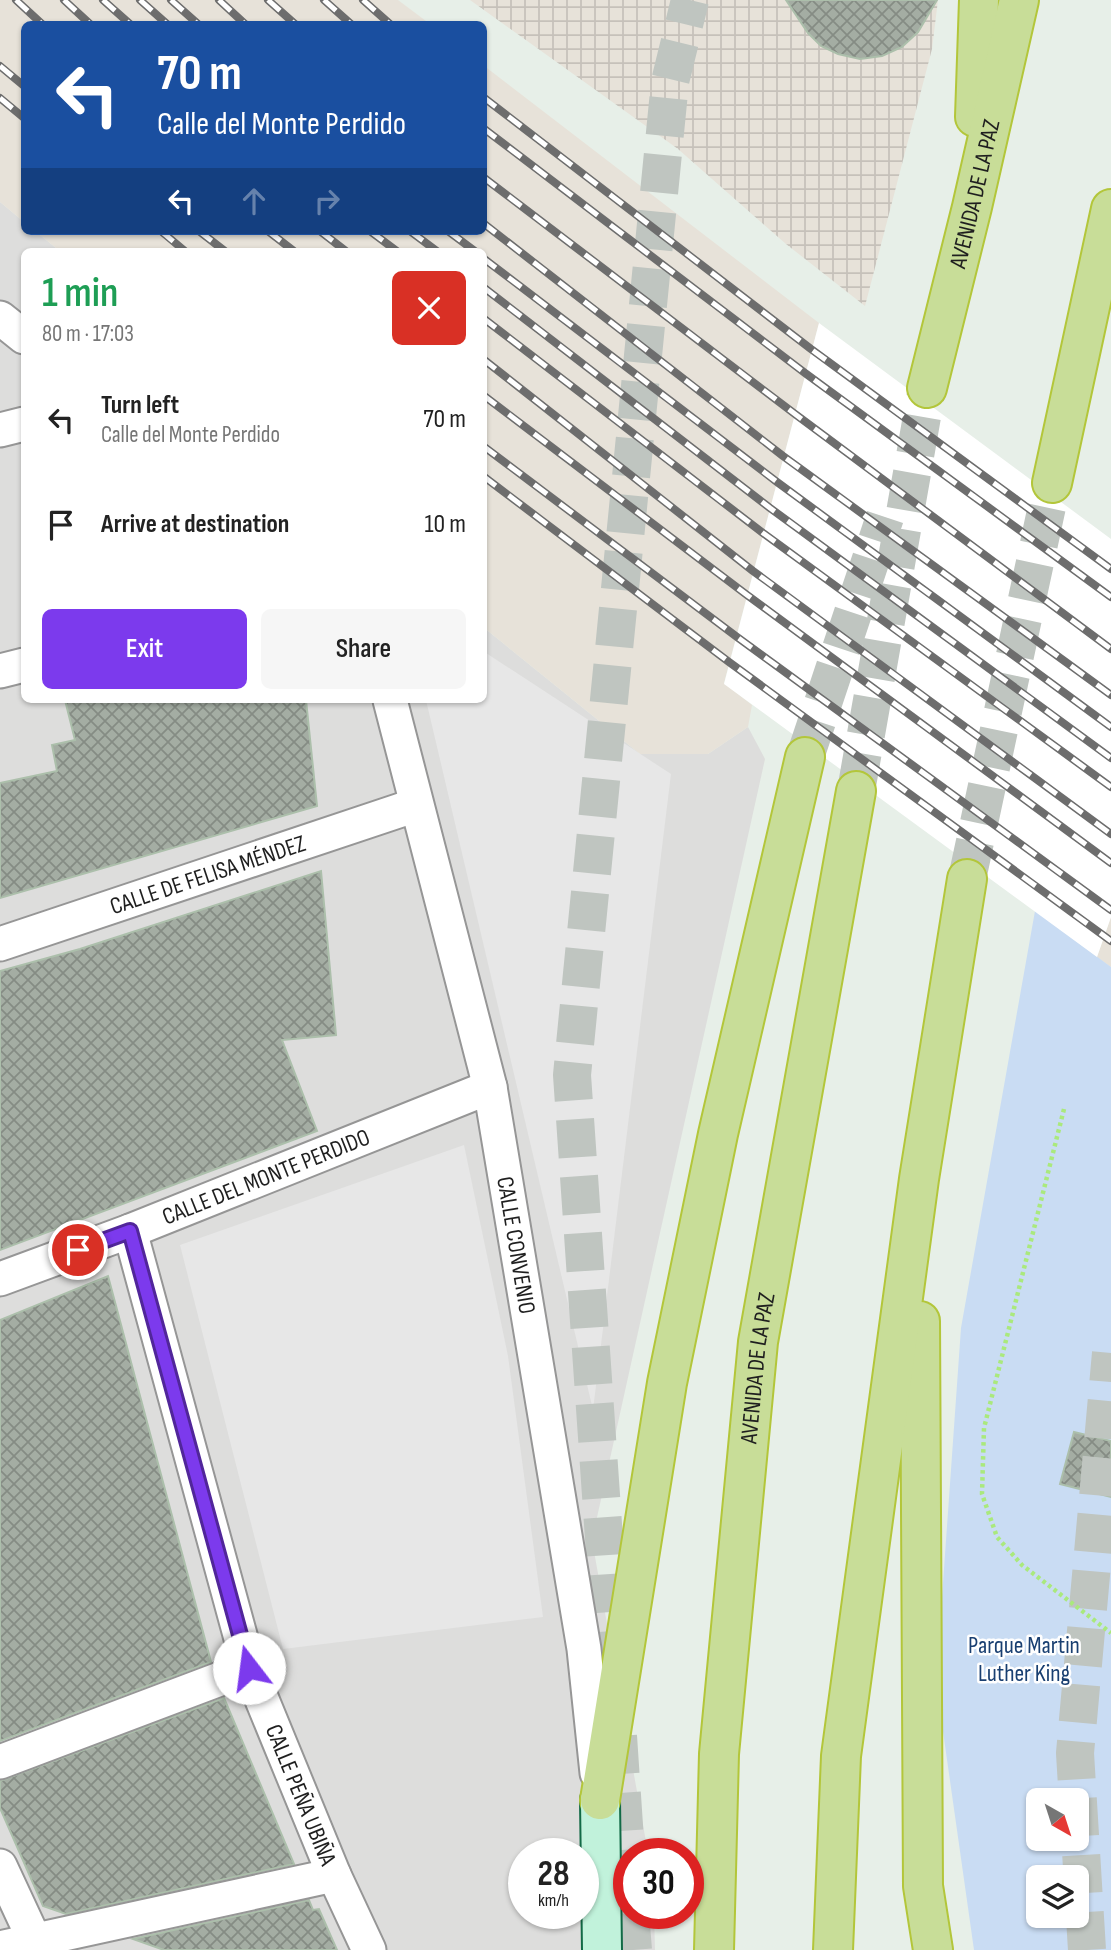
<!DOCTYPE html>
<meta charset="utf-8">
<style>
:root{--surface:#fff;--page:#f6f6f6;--text:#222;--muted:#767676;--accent:#7c3aed}
body{margin:0;font-family:"Sofia Sans Condensed",sans-serif;background:var(--page);color:var(--text);height:100vh;display:flex;flex-direction:column;font-size:26px;white-space:nowrap}
*{box-sizing:border-box;margin:0}
p{font-size:23px;color:var(--muted)}
.icon{flex:none;width:38px;height:38px;fill:none;stroke:currentColor;stroke-width:2;stroke-linecap:round;stroke-linejoin:round}
.map{position:relative;flex:1;overflow:hidden}
.side{position:absolute;left:21px;top:248px;width:466px;height:455px;display:flex;flex-direction:column;background:var(--surface);border-radius:10px;box-shadow:0 2px 5px #0004}
.side>*{flex:none}
.banner{position:absolute;left:21px;top:21px;width:466px;height:214px;border-radius:10px;box-shadow:0 2px 5px #0004;background:#1a4fa0;color:#fff;overflow:hidden}
.needle{width:46px;rotate:141deg}
.fabs{position:absolute;left:1026px;top:1788px;display:grid;gap:14px}
.fabs a{display:grid;place-items:center;width:63px;height:63px;border-radius:10px;background:var(--surface);box-shadow:0 2px 5px #0004;font-size:35px}
.speed{position:absolute;left:508px;top:1838px;display:flex;gap:14px;font-size:35px;font-weight:700;text-align:center}
.speed>*{display:grid;place-content:center;width:91px;height:91px;border-radius:50%;background:var(--surface);box-shadow:0 2px 5px #0004;line-height:1}
.speed small{font-size:18px;font-weight:400}
.speed .limit{border:10px solid #d22;background:#fff;color:#111}
.pin{position:absolute;display:grid;place-items:center;width:60px;height:60px;color:#fff;margin:-30px;border:4px solid #fff;border-radius:50%;box-shadow:0 2px 7px #0007}
.me{position:absolute;width:77px;margin:-38px;rotate:345deg;stroke-linejoin:round;filter:drop-shadow(0 0 5px #0008)}
.turn{display:flex;align-items:center;gap:24px;height:147px;padding:0 21px;font-size:32px}
.turn .icon{width:91px;height:91px;stroke-width:2.5}
.turn b{display:block;font-size:49px;line-height:60px}
.lanes{display:flex;align-items:center;height:66px;padding:0 21px;background:#0003;justify-content:center;gap:35px;direction:ltr}
.lanes .off{opacity:.35}
.round{display:grid;place-items:center;flex:none;width:74px;height:74px;border-radius:10px;background:var(--page)}
.summary{display:flex;align-items:center;justify-content:space-between;height:119px;padding:0 21px}
h1{font-size:42px;font-weight:600;line-height:52px;color:#1e9e55}
.primary-button{display:flex;gap:14px;margin-top:auto;padding:14px 21px}
.primary-button a{flex:1;height:80px;border-radius:10px;background:var(--accent);color:#fff;font-size:28px;font-weight:600;line-height:80px;text-align:center}
.primary-button a+a{background:var(--page);color:var(--text)}
ul{padding:0;list-style:none}
li{display:flex;align-items:center;gap:21px;height:105px;padding:0 21px}
li div{flex:1}
li b{display:block;font-size:26px}
li em{font-style:normal}
.map>svg:first-child{display:block}
.residential{fill:#dddddc;fill-rule:evenodd}
.industrial{fill:url(#industrial-grid)}
.railway{fill:#e7e2d9}
.park{fill:#c9dcf3;fill-rule:evenodd}
.parking{fill:#e7e7e7}
.pier{fill:#fff}
.building{fill:url(#building-cross-hatch);stroke:#acbfab;stroke-width:2}
.lines{fill:none;stroke-linecap:round;stroke-linejoin:round}
.highway-tunnel{stroke:#bfc5c0;stroke-width:38;stroke-dasharray:38 19;stroke-linecap:butt}
.street-casing{stroke:#969696;stroke-width:37}
.secondary-casing{stroke:#126a46;stroke-width:42}
.highway-casing{stroke:#b3c63a;stroke-width:42}
.path{stroke:#aae97d;stroke-width:4.5;stroke-dasharray:3.5 3.5;stroke-linecap:butt}
.street{stroke:#fff;stroke-width:33}
.secondary{stroke:#c1f2db;stroke-width:38}
.highway{stroke:#c8dd98;stroke-width:38}
.rail-casing{stroke:#6d6d6d;stroke-width:8}
.rail{stroke:#fff;stroke-width:5;stroke-dasharray:16;stroke-linecap:butt}
.route-casing{stroke:#51269a;stroke-width:18}
.route{stroke:#7c3aed;stroke-width:12}
.labels{text-anchor:middle;dominant-baseline:central;stroke-width:5;stroke-linejoin:round;paint-order:stroke}
.street-label{font-size:24px;fill:#1f1f1f;stroke:#fff}
.park-label{font-size:24px;fill:#193f71;stroke:#fff}
</style>
<div class="map">
<svg width="1111" height="1950" viewBox="0 0 1111 1950">
<defs>
<pattern id="industrial-grid" width="8" height="8" patternUnits="userSpaceOnUse" patternTransform="scale(1.75)"><rect width="8" height="8" fill="#e7e2d9"/><path d="M0 4h8M4 0v8" fill="none" stroke="#c6c1ba"/></pattern>
<pattern id="building-cross-hatch" width="8" height="8" patternUnits="userSpaceOnUse" patternTransform="scale(1.75)"><rect width="8" height="8" fill="#a4ada3"/><path d="M0 0l8 8M0 8l8-8" fill="none" stroke="#858c84"/></pattern>
</defs>
<rect width="100%" height="100%" fill="#e7efe8"/>
<!-- residential -->
<path class="residential" d="M 0,202 L 24,222 L 24,231 L 35,231 L 61,252 L 24,252 L 24,700 L 483,700 L 483,627 L 640,754 L 708,754 L 748,727 L 765,759 L 592,1540 L 648,1853 L 628,1853 L 628,1913 L 654,1913 L 655,1950 L 0,1950 ZM 523,1853 L 583,1853 L 583,1913 L 523,1913 Z"/>
<!-- industrial -->
<path class="industrial" d="M 470,0 L 938,0 L 932,49 L 865,306 L 786,244 L 678,149 Z"/>
<!-- railway -->
<path class="railway" d="M 0,0 L 398,0 L 430,24 L 24,24 L 24,222 L 0,202 Z
M 483,65 L 819,323 L 724,683 L 752,705 L 748,727 L 708,754 L 640,754 L 483,627 L 483,252 L 61,252 L 35,231 L 483,231 Z
M 1111,917 L 1111,967 L 1097,957 Z"/>
<!-- park -->
<path class="park" d="M 1035,911 L 1111,967 L 1111,1950 L 974,1950 L 936,1682 L 961,1328 ZM 1038,1801 L 1076,1801 L 1076,1839 L 1038,1839 ZM 1038,1878 L 1076,1878 L 1076,1916 L 1038,1916 Z"/>
<!-- parking -->
<path class="parking" d="M 483,651 L 671,774 L 593,1410 L 426,700 L 483,700 Z
M 464,1145 L 508,1356 L 543,1617 L 283,1649 L 180,1245 Z"/>
<!-- pier -->
<path class="pier" d="M 819,323 L 1111,539 L 1111,917 L 1097,957 L 724,684 Z"/>
<!-- building -->
<path class="building" d="M 786,0 L 937,0 L 918,32 L 902,47 L 882,56 L 860,59 L 838,54 L 821,46 L 808,33 Z
M 65,700 L 306,700 L 317,806 L 0,898 L 0,783 L 57,771 L 52,745 L 75,740 Z
M 321,871 L 336,1035 L 282,1040 L 317,1131 L 0,1250 L 0,971 L 80,949 Z
M 108,1276 L 211,1662 L 0,1741 L 0,1320 Z
M 1074,1432 L 1111,1441 L 1111,1497 L 1060,1484 Z
M 224,1698 L 294,1864 L 66,1914 L 43,1906 L 0,1808 L 0,1781 Z
M 309,1900 L 313,1910 L 319,1909 L 337,1950 L 164,1950 L 133,1939 Z"/>
<g class="lines">
<!-- highway-tunnel -->
<path class="highway-tunnel" d="M 805,757 L 885,517
M 856,791 L 927,388
M 967,879 L 1052,483
M 613,1669 L 572,1075 L 670,82 L 690,0
M 618,1736 L 628,1885
M 630,1913 L 633,1950
M 1087,1950 L 1075,1753 L 1111,1353"/>
<defs>
<g id="street">
<path d="M 0,318 L 24,337"/>
<path d="M 0,430 L 24,424"/>
<path d="M 0,671 L 24,665"/>
<path id="s1" d="M 390,700 L 490,1087 L 584,1649 L 597,1773"/>
<path id="s2" d="M 0,944 L 416,805"/>
<path id="s3" d="M 130,1231 L 249,1668 L 334,1875 L 369,1950"/>
<path id="s4" d="M 0,1279 L 130,1231 L 490,1087"/>
<path d="M 0,1762 L 249,1668"/>
<path d="M 0,1866 L 39,1950"/>
<path d="M 0,1948 L 334,1875"/>
</g>
<path id="secondary" d="M 600,1800 L 602,1950"/>
<g id="highway">
<path d="M 975,117 L 979,0"/>
<path id="s5" d="M 927,388 L 972,207 L 1019,0"/>
<path d="M 1052,483 L 1111,209"/>
<path d="M 920,1321 L 923,1886 L 933,1950"/>
<path d="M 600,1800 L 667,1383 L 718,1134 L 805,757"/>
<path id="s6" d="M 714,1950 L 719,1754 L 758,1342 L 856,791"/>
<path d="M 833,1950 L 841,1756 L 919,1179 L 967,879"/>
</g>
</defs>
<!-- street casing -->
<use href="#street" class="street-casing"/>
<!-- secondary casing -->
<use href="#secondary" class="secondary-casing"/>
<!-- highway casing -->
<use href="#highway" class="highway-casing"/>
<!-- path -->
<path class="path" d="M 1064,1109 L 984,1428 L 982,1494 L 997,1537 L 1022,1565 L 1111,1633"/>
<!-- street -->
<use href="#street" class="street"/>
<!-- secondary -->
<use href="#secondary" class="secondary"/>
<!-- highway -->
<use href="#highway" class="highway"/>
<defs>
<path id="rail" d="M 16,0 L 42,24
M 64,0 L 90,24
M 103,0 L 130,24
M 140,0 L 167,24
M 171,0 L 198,24
M 219,0 L 245,24
M 268,0 L 295,24
M 324,0 L 351,24
M 363,0 L 390,24
M 0,66 L 24,86
M 483,97 L 811,349 L 1111,569
M 0,98 L 24,118
M 483,128 L 805,373 L 1111,597
M 483,177 L 795,414 L 1111,649
M 483,223 L 783,456 L 1111,695
M 161,231 L 186,252
M 199,231 L 226,252
M 268,231 L 295,252
M 320,231 L 347,252
M 370,231 L 398,252
M 410,231 L 438,252
M 448,231 L 476,252
M 483,258 L 777,482 L 1111,727
M 483,287 L 770,508 L 1111,758
M 483,318 L 763,533 L 1111,787
M 483,359 L 753,571 L 1111,834
M 483,395 L 747,595 L 1111,863
M 483,446 L 737,637 L 1111,910
M 483,476 L 729,662 L 1111,941"/>
</defs>
<!-- rail casing -->
<use href="#rail" class="rail-casing"/>
<!-- rail -->
<use href="#rail" class="rail"/>
</g>
<g class="lines">
<defs>
<path id="route" d="M 78,1250 L 130,1231 L 249,1668"/>
</defs>
<!-- route casing -->
<use href="#route" class="route-casing"/>
<!-- route -->
<use href="#route" class="route"/>
</g>
<g class="labels">
<!-- street labels -->
<g class="street-label">
<text stroke="none"><textPath href="#s5" startOffset="200">AVENIDA DE LA PAZ</textPath></text>
<text stroke="none"><textPath href="#s2" startOffset="219">CALLE DE FELISA MÉNDEZ</textPath></text>
<text stroke="none"><textPath href="#s4" startOffset="285">CALLE DEL MONTE PERDIDO</textPath></text>
<text stroke="none"><textPath href="#s1" startOffset="560">CALLE CONVENIO</textPath></text>
<text stroke="none"><textPath href="#s6" startOffset="584">AVENIDA DE LA PAZ</textPath></text>
<text stroke="none"><textPath href="#s3" startOffset="590">CALLE PEÑA UBIÑA</textPath></text>
</g>
<!-- park labels -->
<g class="park-label">
<text x="1024" y="1645">Parque Martin<tspan x="1024" dy="28">Luther King</tspan></text>
</g>
</g>
</svg>
<div class="fabs">
<a><svg class="needle" viewBox="-14 -14 28 28"><path d="M0-13l5 13h-10z" fill="#e53935"/><path d="M0 13l5-13h-10z" fill="#767676"/></svg></a>
<a><svg class="icon" aria-label="layers" viewBox="0 0 24 24"><path d="M12 4l9 5-9 5-9-5zM3 14l9 5 9-5"/></svg></a>
</div>
<div class="speed"><div>28<small>km/h</small></div><div class="limit">30</div></div>
<div class="pin" style="left:78px;top:1250px;background:#d93025"><svg class="icon" aria-label="arrive" viewBox="0 0 24 24"><path d="M6 21V4h12l-3 4 3 4H6"/></svg></div>
<svg class="me" style="left:249px;top:1668px" viewBox="-20 -20 40 40"><circle r="19" fill="#fff"/><path d="M0-13L10 11 0 6-10 11z" fill="#7c3aed"/></svg>
<div class="banner">
<div class="turn"><svg class="icon" aria-label="left" viewBox="0 0 24 24"><path d="M17 20v-9H6M10 6l-5 5 5 5"/></svg><div><b>70 m</b>Calle del Monte Perdido</div></div>
<div class="lanes"><svg class="icon" aria-label="left" viewBox="0 0 24 24"><path d="M17 20v-9H6M10 6l-5 5 5 5"/></svg><svg class="icon off" aria-label="ahead" viewBox="0 0 24 24"><path d="M12 20V5M6 11l6-6 6 6"/></svg><svg class="icon off" aria-label="right" viewBox="0 0 24 24"><path d="M7 20v-9h11M14 6l5 5-5 5"/></svg></div>
</div>
<section class="side">
<div class="summary"><div><h1>1 min</h1><p>80 m · 17:03</p></div><a class="round" style="background:#d93025;color:#fff"><svg class="icon" aria-label="close" viewBox="0 0 24 24"><path d="M6 6l12 12M18 6L6 18"/></svg></a></div>
<ul>
<li><svg class="icon" aria-label="left" viewBox="0 0 24 24"><path d="M17 20v-9H6M10 6l-5 5 5 5"/></svg><div><b>Turn left</b><p>Calle del Monte Perdido</p></div><em>70 m</em></li>
<li><svg class="icon" aria-label="arrive" viewBox="0 0 24 24"><path d="M6 21V4h12l-3 4 3 4H6"/></svg><div><b>Arrive at destination</b></div><em>10 m</em></li>
</ul>
<div class="primary-button"><a>Exit</a><a>Share</a></div>
</section>
</div>
